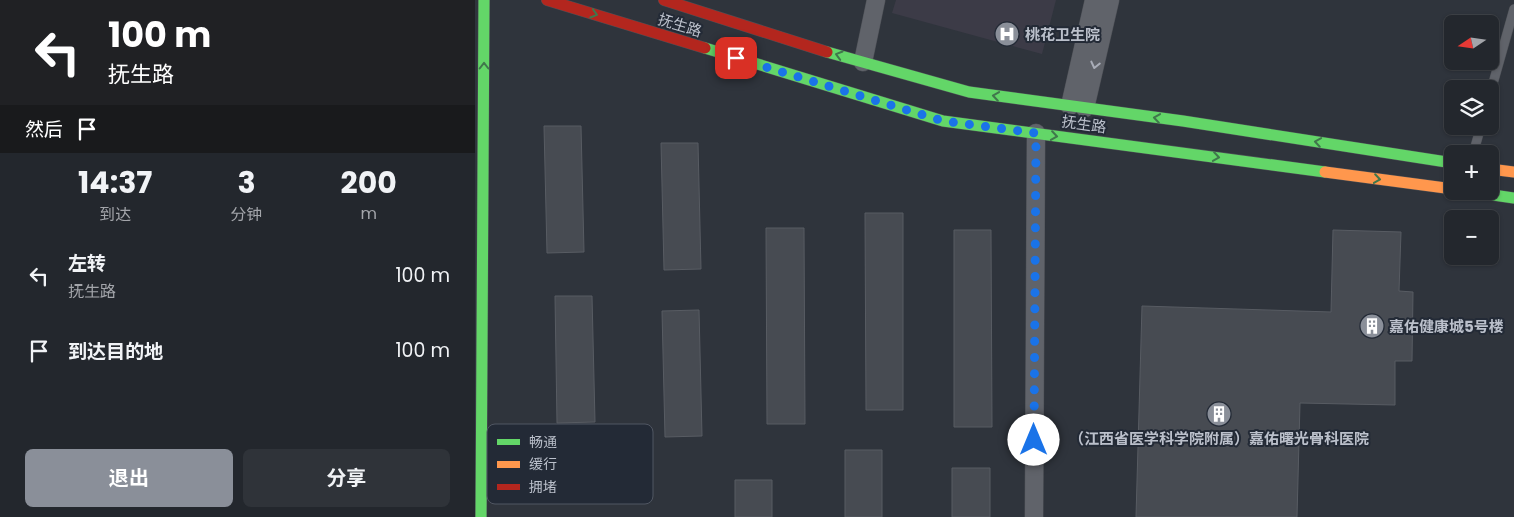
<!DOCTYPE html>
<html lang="zh">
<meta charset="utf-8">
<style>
:root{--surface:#23272d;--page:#2f3339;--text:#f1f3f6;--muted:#a3a5aa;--line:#404449;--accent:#8a8f99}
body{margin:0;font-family:Poppins,"Noto Sans SC",sans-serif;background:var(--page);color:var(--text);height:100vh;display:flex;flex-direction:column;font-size:19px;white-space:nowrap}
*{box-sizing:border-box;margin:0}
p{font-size:16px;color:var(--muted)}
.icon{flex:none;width:28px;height:28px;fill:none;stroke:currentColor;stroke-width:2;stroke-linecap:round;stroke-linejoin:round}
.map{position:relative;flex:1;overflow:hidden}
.sheet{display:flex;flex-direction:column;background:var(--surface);width:475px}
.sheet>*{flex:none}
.banner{background:#202124;color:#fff;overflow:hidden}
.needle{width:32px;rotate:257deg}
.buttons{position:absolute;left:969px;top:15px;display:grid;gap:10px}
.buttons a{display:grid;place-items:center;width:55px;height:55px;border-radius:8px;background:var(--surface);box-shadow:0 1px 4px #0004,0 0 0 1px var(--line);font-size:25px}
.pin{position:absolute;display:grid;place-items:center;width:42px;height:42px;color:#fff;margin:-21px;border-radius:10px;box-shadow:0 2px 8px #0006}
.me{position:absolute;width:55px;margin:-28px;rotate:0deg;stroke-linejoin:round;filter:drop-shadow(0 0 4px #0008)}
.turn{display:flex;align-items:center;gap:18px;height:105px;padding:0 25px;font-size:22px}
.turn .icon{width:65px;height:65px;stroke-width:2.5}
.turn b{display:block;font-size:35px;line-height:42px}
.then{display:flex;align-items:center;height:48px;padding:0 25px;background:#0003;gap:10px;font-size:19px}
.eta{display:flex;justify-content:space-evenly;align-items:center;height:85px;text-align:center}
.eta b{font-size:30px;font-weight:700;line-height:35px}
.cta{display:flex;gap:10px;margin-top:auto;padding:10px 25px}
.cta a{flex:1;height:58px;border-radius:8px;background:var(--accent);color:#fff;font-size:20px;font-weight:700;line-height:58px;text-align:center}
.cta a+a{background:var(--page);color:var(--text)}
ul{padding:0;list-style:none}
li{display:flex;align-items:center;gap:15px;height:75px;padding:0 25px}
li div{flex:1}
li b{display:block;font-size:19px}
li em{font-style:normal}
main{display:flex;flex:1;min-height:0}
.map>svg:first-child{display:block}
.medical{fill:#3c3b47}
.building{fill:#474b52;stroke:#585c63}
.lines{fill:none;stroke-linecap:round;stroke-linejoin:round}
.lane-casing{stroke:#4d5056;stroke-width:10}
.street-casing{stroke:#4d5056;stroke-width:19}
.fast-casing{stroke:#4d5056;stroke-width:12}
.slow-casing{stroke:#4d5056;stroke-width:12}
.jam-casing{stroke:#4d5056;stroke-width:12}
.lane{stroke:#60636a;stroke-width:9}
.street{stroke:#60636a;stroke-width:18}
.fast{stroke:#63d668;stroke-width:11}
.slow{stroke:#ff974d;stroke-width:11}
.jam{stroke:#b3261e;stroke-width:11}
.oneway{stroke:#40774c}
.oneway2{stroke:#a9adb8}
.route{stroke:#1a73e8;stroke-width:9;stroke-dasharray:0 16.2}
.labels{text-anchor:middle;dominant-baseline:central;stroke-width:4;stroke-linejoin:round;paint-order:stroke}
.street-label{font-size:15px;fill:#bbc0cb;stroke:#232a36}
.poi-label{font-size:15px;font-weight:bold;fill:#bbc0cb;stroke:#232a36;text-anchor:start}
.key{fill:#232a36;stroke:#515763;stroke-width:1}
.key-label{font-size:14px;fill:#bbc0cb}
</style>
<main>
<section class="sheet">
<div class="banner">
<div class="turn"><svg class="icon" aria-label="left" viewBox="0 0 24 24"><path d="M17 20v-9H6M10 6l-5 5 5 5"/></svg><div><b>100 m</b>抚生路</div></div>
<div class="then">然后<svg class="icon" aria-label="arrive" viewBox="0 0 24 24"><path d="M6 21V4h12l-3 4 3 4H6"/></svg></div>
</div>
<div class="eta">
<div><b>14:37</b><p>到达</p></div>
<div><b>3</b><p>分钟</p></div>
<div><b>200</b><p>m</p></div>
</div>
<ul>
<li><svg class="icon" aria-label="left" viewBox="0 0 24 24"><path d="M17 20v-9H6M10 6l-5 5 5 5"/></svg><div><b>左转</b><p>抚生路</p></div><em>100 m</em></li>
<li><svg class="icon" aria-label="arrive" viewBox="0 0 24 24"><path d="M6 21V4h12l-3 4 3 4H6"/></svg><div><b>到达目的地</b></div><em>100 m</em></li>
</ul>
<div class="cta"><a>退出</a><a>分享</a></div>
</section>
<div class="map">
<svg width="1039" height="517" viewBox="0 0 1039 517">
<rect width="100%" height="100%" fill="#2f343c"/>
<!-- medical -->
<path class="medical" d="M 421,0 L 581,0 L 567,54 L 417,13 Z"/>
<!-- building -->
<path class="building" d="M 69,126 L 106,126 L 109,252 L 72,253 Z
M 186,143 L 223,143 L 226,269 L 189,270 Z
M 390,213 L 428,213 L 428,410 L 391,410 Z
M 291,228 L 329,228 L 330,424 L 292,424 Z
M 479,230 L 516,230 L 517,427 L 479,427 Z
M 858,230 L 926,232 L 924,291 L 938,292 L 937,361 L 920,361 L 920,405 L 825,403 L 822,517 L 661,517 L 667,306 L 856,312 Z
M 80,296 L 117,296 L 120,422 L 82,423 Z
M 224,310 L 227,436 L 190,437 L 187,311 Z
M 370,450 L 407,450 L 407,517 L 370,517 Z
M 477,468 L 515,468 L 515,517 L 477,517 Z
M 260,480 L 297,480 L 297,517 L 260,517 Z"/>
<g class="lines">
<defs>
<path id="lane" d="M 1015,94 L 1039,9
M 998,154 L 1006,126"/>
<path id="street" d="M 388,62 L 401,0
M 595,106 L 619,0
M 610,108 L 635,0
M 559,517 L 561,133"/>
<path id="fast" d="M 230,48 L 468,121 L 850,172
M 352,52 L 494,92 L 708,121 L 978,163
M 991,191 L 1039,198
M 6,517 L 9,0"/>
<path id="slow" d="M 1015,169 L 1039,172
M 850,172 L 978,189"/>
<path id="jam" d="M 72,0 L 230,48
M 189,0 L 352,52"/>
</defs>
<!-- lane casing -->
<use href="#lane" class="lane-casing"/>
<!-- street casing -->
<use href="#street" class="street-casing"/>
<!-- fast casing -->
<use href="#fast" class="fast-casing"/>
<!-- slow casing -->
<use href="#slow" class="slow-casing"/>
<!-- jam casing -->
<use href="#jam" class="jam-casing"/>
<!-- lane -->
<use href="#lane" class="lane"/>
<!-- street -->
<use href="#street" class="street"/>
<!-- fast -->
<use href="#fast" class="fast"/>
<!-- slow -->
<use href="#slow" class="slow"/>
<!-- jam -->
<use href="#jam" class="jam"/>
</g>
<!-- one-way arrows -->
<defs><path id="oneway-chevron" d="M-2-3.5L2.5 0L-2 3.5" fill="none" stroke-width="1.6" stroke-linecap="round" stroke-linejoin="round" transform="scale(1.25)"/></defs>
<g class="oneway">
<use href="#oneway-chevron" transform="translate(119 14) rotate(17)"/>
<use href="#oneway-chevron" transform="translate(364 55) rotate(-164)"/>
<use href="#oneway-chevron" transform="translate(9 66) rotate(-90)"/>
<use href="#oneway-chevron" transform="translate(521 96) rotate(-172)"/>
<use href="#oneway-chevron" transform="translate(682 118) rotate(-172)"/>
<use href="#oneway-chevron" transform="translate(579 136) rotate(8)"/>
<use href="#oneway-chevron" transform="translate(843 142) rotate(-171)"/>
<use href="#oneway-chevron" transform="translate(741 157) rotate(8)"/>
<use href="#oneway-chevron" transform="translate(902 179) rotate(8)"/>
</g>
<use class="oneway2" href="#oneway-chevron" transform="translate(620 65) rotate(103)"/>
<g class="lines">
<!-- route -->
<path class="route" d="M 261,58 L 468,121 L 561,133 L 559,440"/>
</g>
<!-- icons -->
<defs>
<symbol id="hospital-disc" viewBox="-11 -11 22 22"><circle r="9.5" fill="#8a8f99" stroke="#232a36"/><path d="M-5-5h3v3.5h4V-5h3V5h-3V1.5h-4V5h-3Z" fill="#fff"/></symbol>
<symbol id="building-disc" viewBox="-11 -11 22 22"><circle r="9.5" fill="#8a8f99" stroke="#232a36"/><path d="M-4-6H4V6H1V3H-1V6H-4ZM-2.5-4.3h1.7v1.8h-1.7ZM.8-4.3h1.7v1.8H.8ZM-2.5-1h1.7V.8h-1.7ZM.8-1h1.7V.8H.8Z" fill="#fff"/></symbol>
</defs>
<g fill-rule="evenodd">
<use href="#hospital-disc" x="518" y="20" width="28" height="28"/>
<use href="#building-disc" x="883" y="312" width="28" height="28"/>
<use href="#building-disc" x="730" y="400" width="28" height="28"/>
</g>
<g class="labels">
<!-- street labels -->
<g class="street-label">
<text transform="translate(205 25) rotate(17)">抚生路</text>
<text transform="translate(609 124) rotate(8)">抚生路</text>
</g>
<!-- poi labels -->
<g class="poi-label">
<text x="550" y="34">桃花卫生院</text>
<text x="914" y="326">嘉佑健康城5号楼</text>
<text x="744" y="438" text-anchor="middle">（江西省医学科学院附属）嘉佑曙光骨科医院</text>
</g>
</g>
<!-- legend -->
<rect x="12" y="424" width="166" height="80" rx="8" class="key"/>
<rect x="22" y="439" width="23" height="6" fill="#63d668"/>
<rect x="22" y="461" width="23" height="7" fill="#ff974d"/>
<rect x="22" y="484" width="23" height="6" fill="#b3261e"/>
<g class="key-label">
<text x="54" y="447">畅通</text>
<text x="54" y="469">缓行</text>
<text x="54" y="492">拥堵</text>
</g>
</svg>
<div class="buttons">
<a><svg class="needle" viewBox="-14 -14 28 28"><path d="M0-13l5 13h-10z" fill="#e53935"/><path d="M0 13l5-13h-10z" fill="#a3a5aa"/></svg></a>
<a><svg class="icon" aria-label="layers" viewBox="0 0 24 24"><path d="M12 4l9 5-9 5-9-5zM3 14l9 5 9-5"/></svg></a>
<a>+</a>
<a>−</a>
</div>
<div class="pin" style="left:261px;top:58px;background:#d93025"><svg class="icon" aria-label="arrive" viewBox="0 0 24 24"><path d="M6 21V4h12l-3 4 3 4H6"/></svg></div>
<svg class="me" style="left:559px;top:440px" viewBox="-20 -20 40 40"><circle r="19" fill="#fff"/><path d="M0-13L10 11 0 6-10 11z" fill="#1a73e8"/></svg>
</div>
</main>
